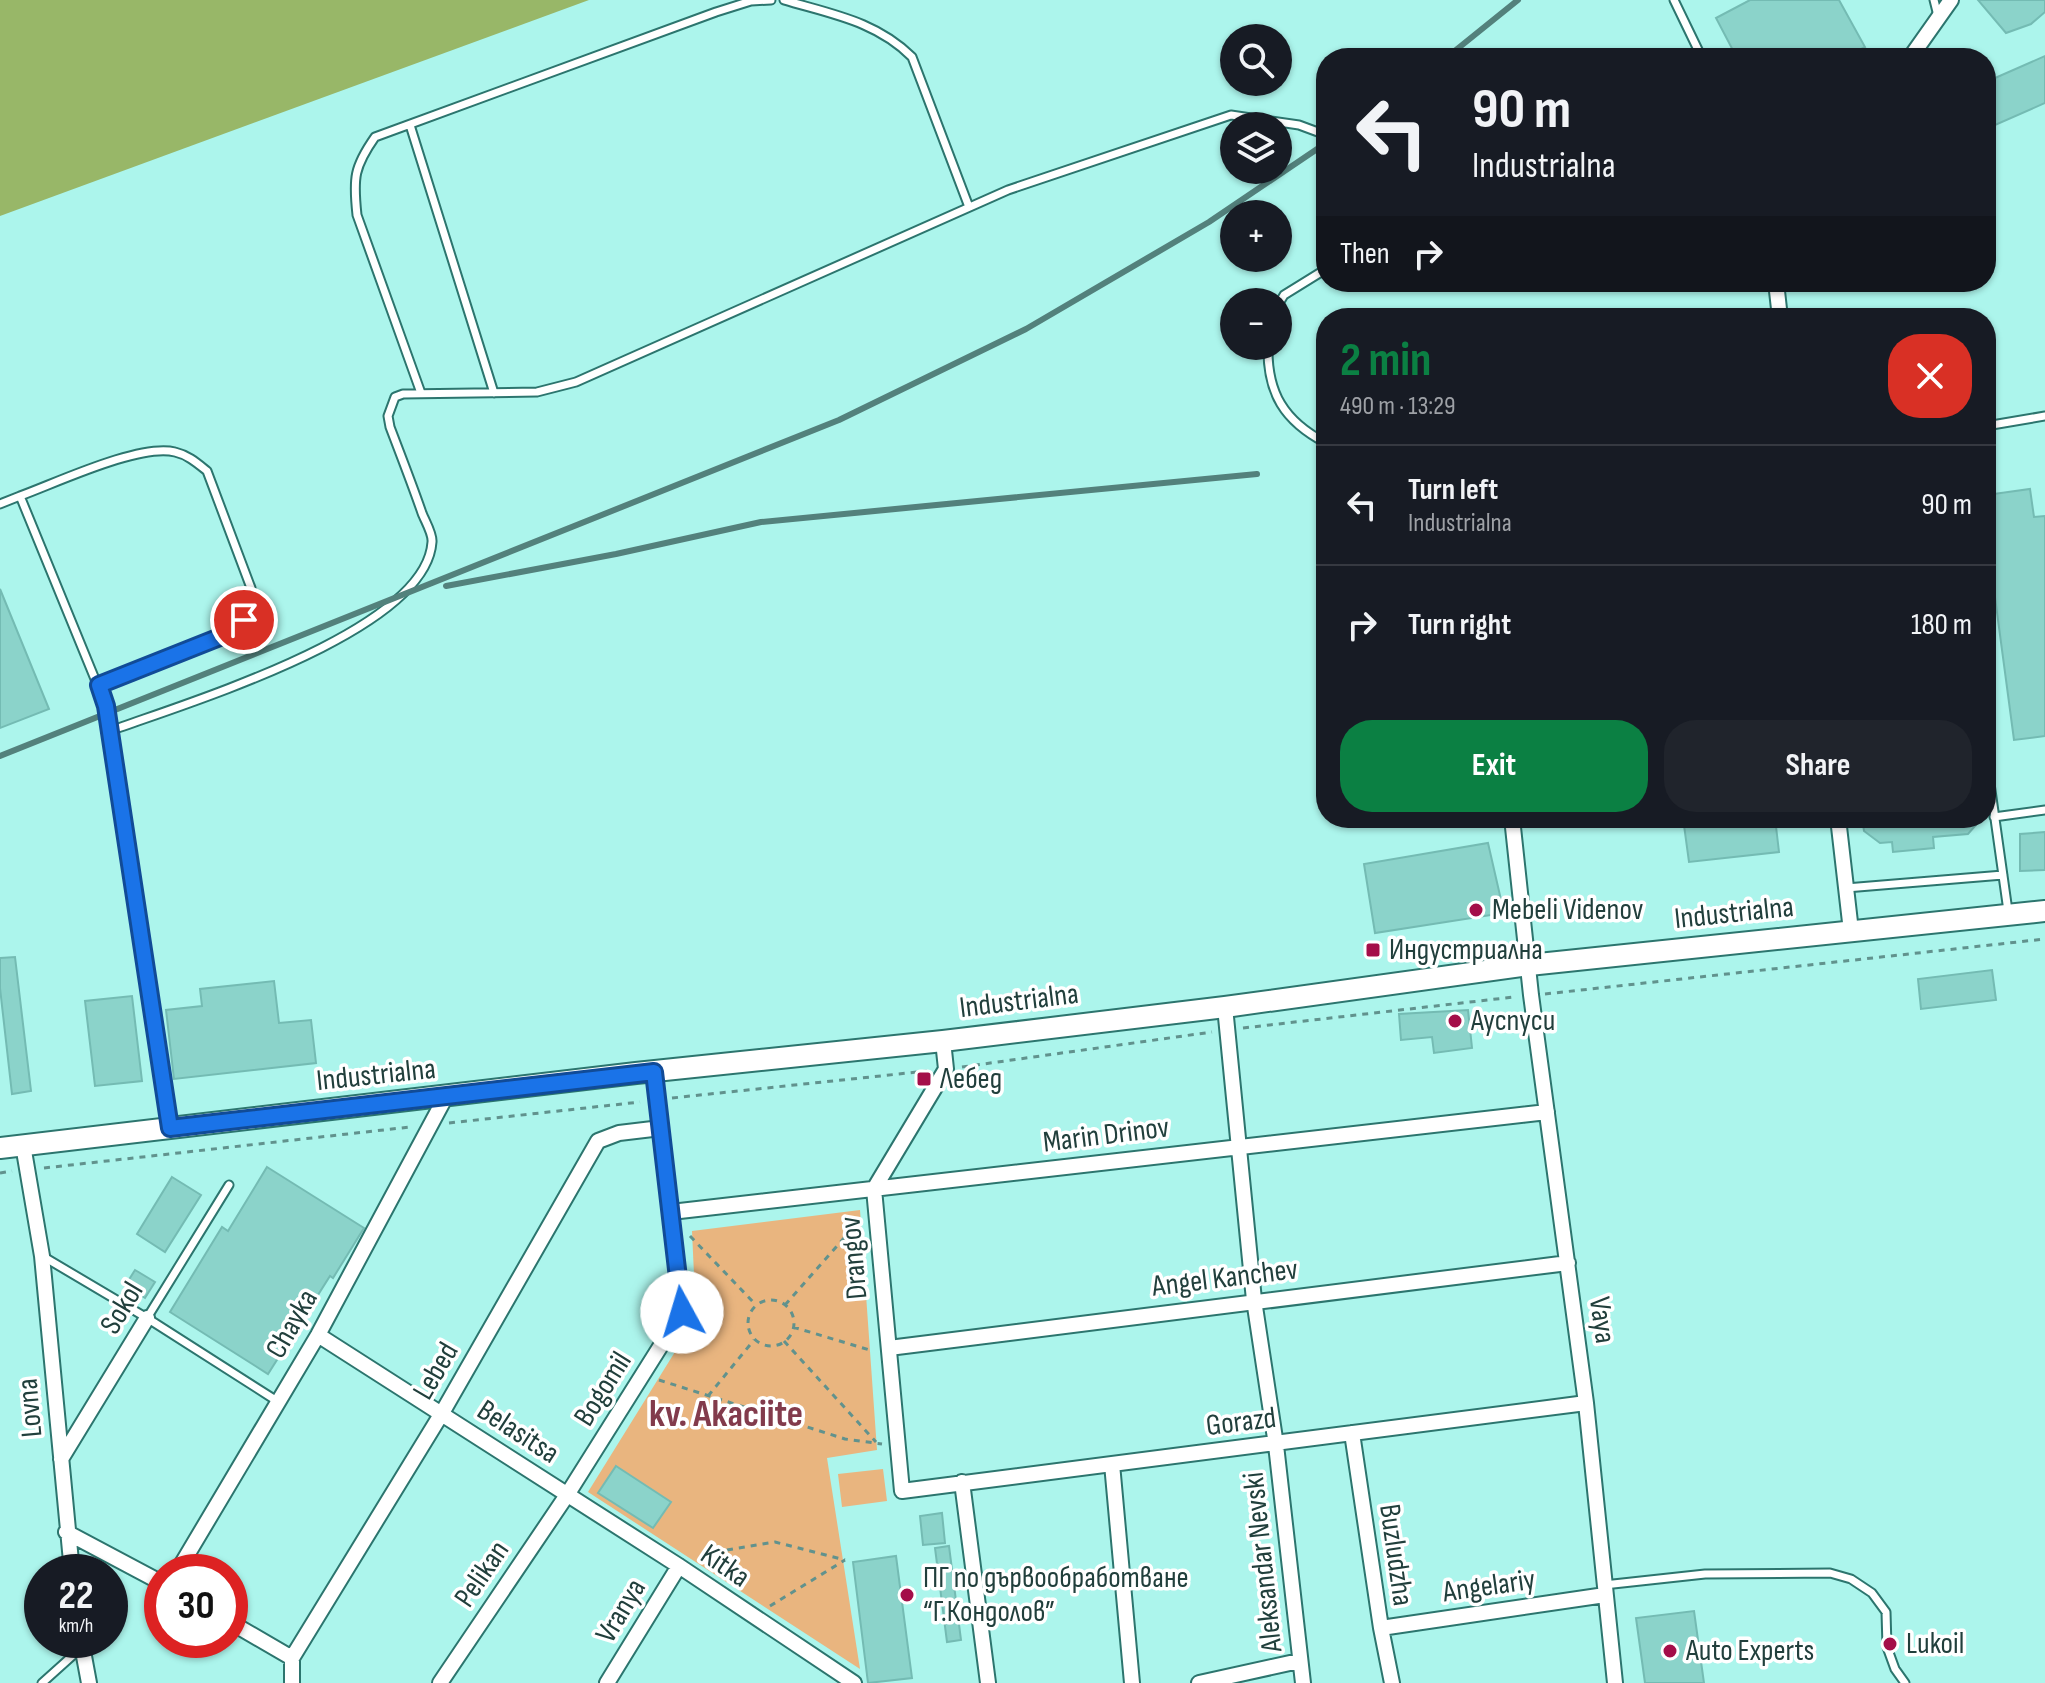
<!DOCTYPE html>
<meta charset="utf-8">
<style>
:root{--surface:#171b24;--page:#20242c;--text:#f1f3f6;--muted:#9ea1a6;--line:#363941;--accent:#0b8043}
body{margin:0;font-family:"Sofia Sans Condensed",sans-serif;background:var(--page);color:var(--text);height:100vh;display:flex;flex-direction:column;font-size:30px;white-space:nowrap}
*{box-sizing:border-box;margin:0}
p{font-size:26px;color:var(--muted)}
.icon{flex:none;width:44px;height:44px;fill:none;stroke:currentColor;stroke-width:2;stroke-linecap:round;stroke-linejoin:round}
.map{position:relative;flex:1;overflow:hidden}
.panel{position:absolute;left:1316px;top:308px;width:680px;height:520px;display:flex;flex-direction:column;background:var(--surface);border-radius:32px;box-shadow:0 2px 6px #0004}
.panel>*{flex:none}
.top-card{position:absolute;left:1316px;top:48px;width:680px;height:244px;border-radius:32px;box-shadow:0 2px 6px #0004;background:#171b24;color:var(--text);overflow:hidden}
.tools{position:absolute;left:1220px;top:24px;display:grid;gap:16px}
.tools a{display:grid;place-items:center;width:72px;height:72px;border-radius:50%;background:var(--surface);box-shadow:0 2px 6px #0004;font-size:40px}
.speed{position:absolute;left:24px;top:1554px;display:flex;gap:16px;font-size:40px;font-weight:700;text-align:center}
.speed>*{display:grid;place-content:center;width:104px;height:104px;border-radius:50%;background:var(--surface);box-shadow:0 2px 6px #0004;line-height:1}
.speed small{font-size:20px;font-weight:400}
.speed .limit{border:12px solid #d22;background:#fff;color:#111}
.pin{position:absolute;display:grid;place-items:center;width:68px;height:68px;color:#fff;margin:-34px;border:4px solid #fff;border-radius:50%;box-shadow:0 2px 8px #0007}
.me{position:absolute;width:88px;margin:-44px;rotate:354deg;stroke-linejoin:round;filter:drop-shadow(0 0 6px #0008)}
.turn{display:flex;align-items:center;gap:28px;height:168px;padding:0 24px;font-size:36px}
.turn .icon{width:104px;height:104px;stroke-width:2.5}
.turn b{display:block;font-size:56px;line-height:68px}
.then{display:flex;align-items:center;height:76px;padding:0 24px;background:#0003;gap:16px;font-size:30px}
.round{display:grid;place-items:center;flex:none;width:84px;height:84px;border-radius:32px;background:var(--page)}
.head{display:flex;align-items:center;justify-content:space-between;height:136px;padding:0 24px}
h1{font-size:48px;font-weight:700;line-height:60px;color:var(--accent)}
.action{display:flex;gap:16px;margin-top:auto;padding:16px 24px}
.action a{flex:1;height:92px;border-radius:32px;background:var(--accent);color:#fff;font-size:32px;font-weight:700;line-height:92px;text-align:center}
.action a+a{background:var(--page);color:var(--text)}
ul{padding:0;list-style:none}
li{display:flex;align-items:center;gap:24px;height:120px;padding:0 24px;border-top:2px solid var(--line)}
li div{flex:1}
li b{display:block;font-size:30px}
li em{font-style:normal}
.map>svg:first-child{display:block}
.green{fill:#e9b57f}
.water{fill:#98b768}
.building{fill:#8bd3ca;stroke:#74bbb3;stroke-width:2}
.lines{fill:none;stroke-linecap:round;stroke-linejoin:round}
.service-casing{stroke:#2c756e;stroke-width:11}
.minor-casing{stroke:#2c756e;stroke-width:18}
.secondary-casing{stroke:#2c756e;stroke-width:24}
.path{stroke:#61928d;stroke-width:3;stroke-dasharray:6 6;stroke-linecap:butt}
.service{stroke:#fff;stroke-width:7}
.minor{stroke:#fff;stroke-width:14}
.secondary{stroke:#fff;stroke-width:20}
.rail{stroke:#53817c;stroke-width:6}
.route-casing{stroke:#114b97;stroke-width:20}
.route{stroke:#1a73e8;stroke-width:14}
.poi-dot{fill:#a40e49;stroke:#fff;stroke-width:3}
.labels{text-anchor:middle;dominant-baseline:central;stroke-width:7;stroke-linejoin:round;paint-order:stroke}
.poi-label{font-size:30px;fill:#213f3c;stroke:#fff;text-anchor:start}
.street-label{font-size:30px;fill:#213f3c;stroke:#fff}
.district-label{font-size:38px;font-weight:bold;fill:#823b4c;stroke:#fff}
</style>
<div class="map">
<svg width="2045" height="1683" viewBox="0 0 2045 1683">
<rect width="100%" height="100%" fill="#acf5ec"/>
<!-- green -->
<path class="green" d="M 860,1210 L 877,1450 L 827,1458 L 860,1669 L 588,1492 L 696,1318 L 692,1231 Z
M 883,1469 L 887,1501 L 842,1507 L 838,1474 Z"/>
<!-- water -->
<path class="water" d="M 0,0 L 589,0 L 0,216 Z"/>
<!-- building -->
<path class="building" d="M 1750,0 L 1839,0 L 1865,47 L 1845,58 L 1737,58 L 1716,18 Z
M 1978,0 L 2045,0 L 2045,12 L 2031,24 L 2006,33 Z
M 2045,56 L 2045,103 L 1986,129 L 1986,82 Z
M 2030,489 L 2034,517 L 2045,516 L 2045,736 L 2014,740 L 1986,530 L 1986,495 Z
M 0,589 L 49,709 L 0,728 Z
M 1683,818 L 1775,818 L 1779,852 L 1689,862 Z
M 1862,818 L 1982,818 L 1968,834 L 1933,837 L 1934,848 L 1893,852 L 1892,842 L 1880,843 L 1864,831 Z
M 2045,832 L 2045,870 L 2020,871 L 2020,834 Z
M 1488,843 L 1504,913 L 1375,933 L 1364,864 Z
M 15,957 L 31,1091 L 12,1094 L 0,988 L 0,958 Z
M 1992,970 L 1996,1000 L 1921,1009 L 1918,979 Z
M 274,981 L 279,1023 L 311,1020 L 316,1063 L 174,1079 L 166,1010 L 202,1006 L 200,989 Z
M 132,996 L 142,1081 L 95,1086 L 85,1001 Z
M 1468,1010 L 1472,1048 L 1434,1053 L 1432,1037 L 1401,1040 L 1399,1014 Z
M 267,1167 L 364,1228 L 333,1278 L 330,1276 L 268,1374 L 170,1312 L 222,1227 L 228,1231 Z
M 172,1177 L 201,1195 L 165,1252 L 137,1234 Z
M 135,1270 L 155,1282 L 145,1298 L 125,1286 Z
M 616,1466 L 671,1502 L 653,1528 L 598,1493 Z
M 942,1513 L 945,1543 L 923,1545 L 920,1516 Z
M 949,1546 L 961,1640 L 947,1642 L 935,1548 Z
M 896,1556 L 912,1678 L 868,1683 L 853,1562 Z
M 1694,1611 L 1704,1683 L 1645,1683 L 1636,1618 Z"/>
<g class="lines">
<defs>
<path id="service" d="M 784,0 C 831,14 876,21 912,57 L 969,207
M 1674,0 L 1702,58
M 1934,0 L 1938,16
M 410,125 L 494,393
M 1278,305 L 1284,295 L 1326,269
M 1268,346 C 1267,393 1284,421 1326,443
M 421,393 L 357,215 C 353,178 354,167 375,137 L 716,12 L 751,1 L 771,0
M 1986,426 L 2045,416
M 20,496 C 56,483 140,443 175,452 C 188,455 197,463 207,471 L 251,588 C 250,606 246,617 235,631 L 99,685
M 0,504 L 20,496 L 106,706 L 170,1127
M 110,731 C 183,704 426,632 432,542 C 433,534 425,521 422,513 C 412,484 401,456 390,427 L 388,416 L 395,397 L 403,394 L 537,392 L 576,382 L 1008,190 L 1231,115 L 1299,125 L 1326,135
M 1986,755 L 2008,911
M 1994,817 L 2045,810
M 1846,888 L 2003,875
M 44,1257 L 147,1318 L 277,1401
M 147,1318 L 229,1185
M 1604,1585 L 1705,1574 L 1830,1573 L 1851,1579 L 1872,1593 L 1886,1612 L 1887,1647 L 1895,1669 L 1905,1683
M 42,1683 L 81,1648"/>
<path id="minor" d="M 1910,58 L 1951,0
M 1776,282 L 1780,318
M 1512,818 L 1531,995 L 1586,1403 L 1615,1683
M 1838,818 L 1851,931
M 1225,1007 L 1254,1300 L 1276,1445 L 1303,1683
M 943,1041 L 946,1069 L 874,1189 L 902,1491 L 1586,1403
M 23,1145 L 42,1256 L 72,1572
M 671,1212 L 1547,1112
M 318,1335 L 679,1566 L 854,1683
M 889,1348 L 1568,1263
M 1352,1433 L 1381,1628 L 1392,1683
M 61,1459 L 147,1318
M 1112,1464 L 1132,1683
M 962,1482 L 988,1683
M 66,1532 L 162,1583
M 177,1572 L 318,1335 L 445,1098
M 230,1622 L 292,1658
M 1381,1628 L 1605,1595
M 81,1640 L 89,1683
M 292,1683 L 292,1658 L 442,1413 L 598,1141 L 619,1133 L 661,1128
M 440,1683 L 567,1495 L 682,1312 L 654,1072
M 607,1683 L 679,1566
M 1199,1683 L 1299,1661"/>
<path id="secondary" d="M 0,1148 L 636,1073 L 943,1041 L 1225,1007 L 1529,965 L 2045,911"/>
</defs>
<!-- service casing -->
<use href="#service" class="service-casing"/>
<!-- minor casing -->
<use href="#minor" class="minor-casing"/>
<!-- secondary casing -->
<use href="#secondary" class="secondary-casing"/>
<!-- path -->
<path class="path" d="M 1545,994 L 2045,939
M 1243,1028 L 1514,997
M 962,1067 L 1212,1032
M 672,1098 L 927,1071
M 449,1123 L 640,1102
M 44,1168 L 410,1127
M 0,1173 L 12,1171
M 690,1236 L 756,1305
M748 1323a23 23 0 1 1 46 0a23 23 0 1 1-46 0Z
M 785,1305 L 859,1221
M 793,1327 L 873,1351
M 784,1341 L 876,1442
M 659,1380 L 845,1439 L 882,1444
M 708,1396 L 754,1340
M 727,1550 L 775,1542 L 845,1560
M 770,1606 L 845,1560"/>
<!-- service -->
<use href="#service" class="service"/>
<!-- minor -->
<use href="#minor" class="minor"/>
<!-- secondary -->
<use href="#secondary" class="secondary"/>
<!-- rail -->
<path class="rail" d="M 1446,58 L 1518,0
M 446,586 L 616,554 L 761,522 L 1257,474
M 0,756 L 839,420 L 1026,329 L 1209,222 L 1326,143"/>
</g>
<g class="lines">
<defs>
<path id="route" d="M 244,620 L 235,631 L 99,685 L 106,706 L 170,1128 L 654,1072 L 682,1312"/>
</defs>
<!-- route casing -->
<use href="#route" class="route-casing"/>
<!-- route -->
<use href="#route" class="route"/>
</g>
<!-- markers -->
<g class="poi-dot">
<circle cx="1476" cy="910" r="8"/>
<rect x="1365" y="942" width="16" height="16" rx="4"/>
<circle cx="1455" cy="1021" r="8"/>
<rect x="916" y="1071" width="16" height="16" rx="4"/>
<circle cx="907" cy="1595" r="8"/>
<circle cx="1890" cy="1644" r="8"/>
<circle cx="1670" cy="1651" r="8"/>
</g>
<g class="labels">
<!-- poi labels -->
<g class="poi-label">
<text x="1492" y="910">Mebeli Videnov</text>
<text x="1389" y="950">Индустриална</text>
<text x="1471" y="1021">Ауспуси</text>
<text x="940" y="1079">Лебед</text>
<text x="923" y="1578">ПГ по дървообработване<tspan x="923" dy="34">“Г.Кондолов”</tspan></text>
<text x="1906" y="1644">Lukoil</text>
<text x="1686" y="1651">Auto Experts</text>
</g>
<!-- street labels -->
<g class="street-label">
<text transform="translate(1734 913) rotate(-6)">Industrialna</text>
<text transform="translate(1019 1001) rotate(-7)">Industrialna</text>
<text transform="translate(376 1075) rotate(-6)">Industrialna</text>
<text transform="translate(1106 1135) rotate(-7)">Marin Drinov</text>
<text transform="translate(854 1258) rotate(-95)">Drangov</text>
<text transform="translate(1225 1278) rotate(-7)">Angel Kanchev</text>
<text transform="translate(122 1308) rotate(-59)">Sokol</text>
<text transform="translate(1602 1320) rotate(82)">Vaya</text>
<text transform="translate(292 1324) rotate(-60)">Chayka</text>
<text transform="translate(436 1371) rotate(-60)">Lebed</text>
<text transform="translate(603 1389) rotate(-58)">Bogomil</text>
<text transform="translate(30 1408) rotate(-95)">Lovna</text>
<text transform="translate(1241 1422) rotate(-7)">Gorazd</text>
<text transform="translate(518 1432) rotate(33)">Belasitsa</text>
<text transform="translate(1396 1555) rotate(82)">Buzludzha</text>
<text transform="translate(1263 1562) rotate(-96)">Aleksandar Nevski</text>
<text transform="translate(725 1566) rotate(34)">Kitka</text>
<text transform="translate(482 1574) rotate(-56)">Pelikan</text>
<text transform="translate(1489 1586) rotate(-8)">Angelariy</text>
<text transform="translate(621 1611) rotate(-59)">Vranya</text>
</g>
<!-- district labels -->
<g class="district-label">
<text x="726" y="1414">kv. Akaciite</text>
</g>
</g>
</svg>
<div class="tools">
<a><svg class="icon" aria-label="search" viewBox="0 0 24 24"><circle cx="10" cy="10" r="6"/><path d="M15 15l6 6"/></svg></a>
<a><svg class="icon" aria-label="layers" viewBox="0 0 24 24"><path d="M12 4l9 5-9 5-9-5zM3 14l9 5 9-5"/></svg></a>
<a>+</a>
<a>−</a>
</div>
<div class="speed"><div>22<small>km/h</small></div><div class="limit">30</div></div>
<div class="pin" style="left:244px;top:620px;background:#d93025"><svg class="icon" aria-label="arrive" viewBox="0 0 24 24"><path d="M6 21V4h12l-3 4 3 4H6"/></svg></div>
<svg class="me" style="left:682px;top:1312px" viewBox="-20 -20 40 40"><circle r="19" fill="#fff"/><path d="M0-13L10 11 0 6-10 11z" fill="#1a73e8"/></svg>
<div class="top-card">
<div class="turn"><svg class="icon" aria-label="left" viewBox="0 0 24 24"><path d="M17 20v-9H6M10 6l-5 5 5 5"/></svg><div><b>90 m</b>Industrialna</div></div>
<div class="then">Then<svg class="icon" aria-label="right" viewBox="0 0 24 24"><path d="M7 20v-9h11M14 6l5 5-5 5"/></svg></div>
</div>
<section class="panel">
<div class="head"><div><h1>2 min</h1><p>490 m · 13:29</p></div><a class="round" style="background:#d93025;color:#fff"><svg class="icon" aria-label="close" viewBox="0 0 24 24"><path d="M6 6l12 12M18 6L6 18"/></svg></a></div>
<ul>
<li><svg class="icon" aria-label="left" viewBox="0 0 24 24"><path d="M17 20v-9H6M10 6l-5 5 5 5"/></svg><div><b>Turn left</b><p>Industrialna</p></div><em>90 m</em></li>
<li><svg class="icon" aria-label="right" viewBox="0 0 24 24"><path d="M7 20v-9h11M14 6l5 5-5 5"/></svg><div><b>Turn right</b></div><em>180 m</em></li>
</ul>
<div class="action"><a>Exit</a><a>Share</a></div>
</section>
</div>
